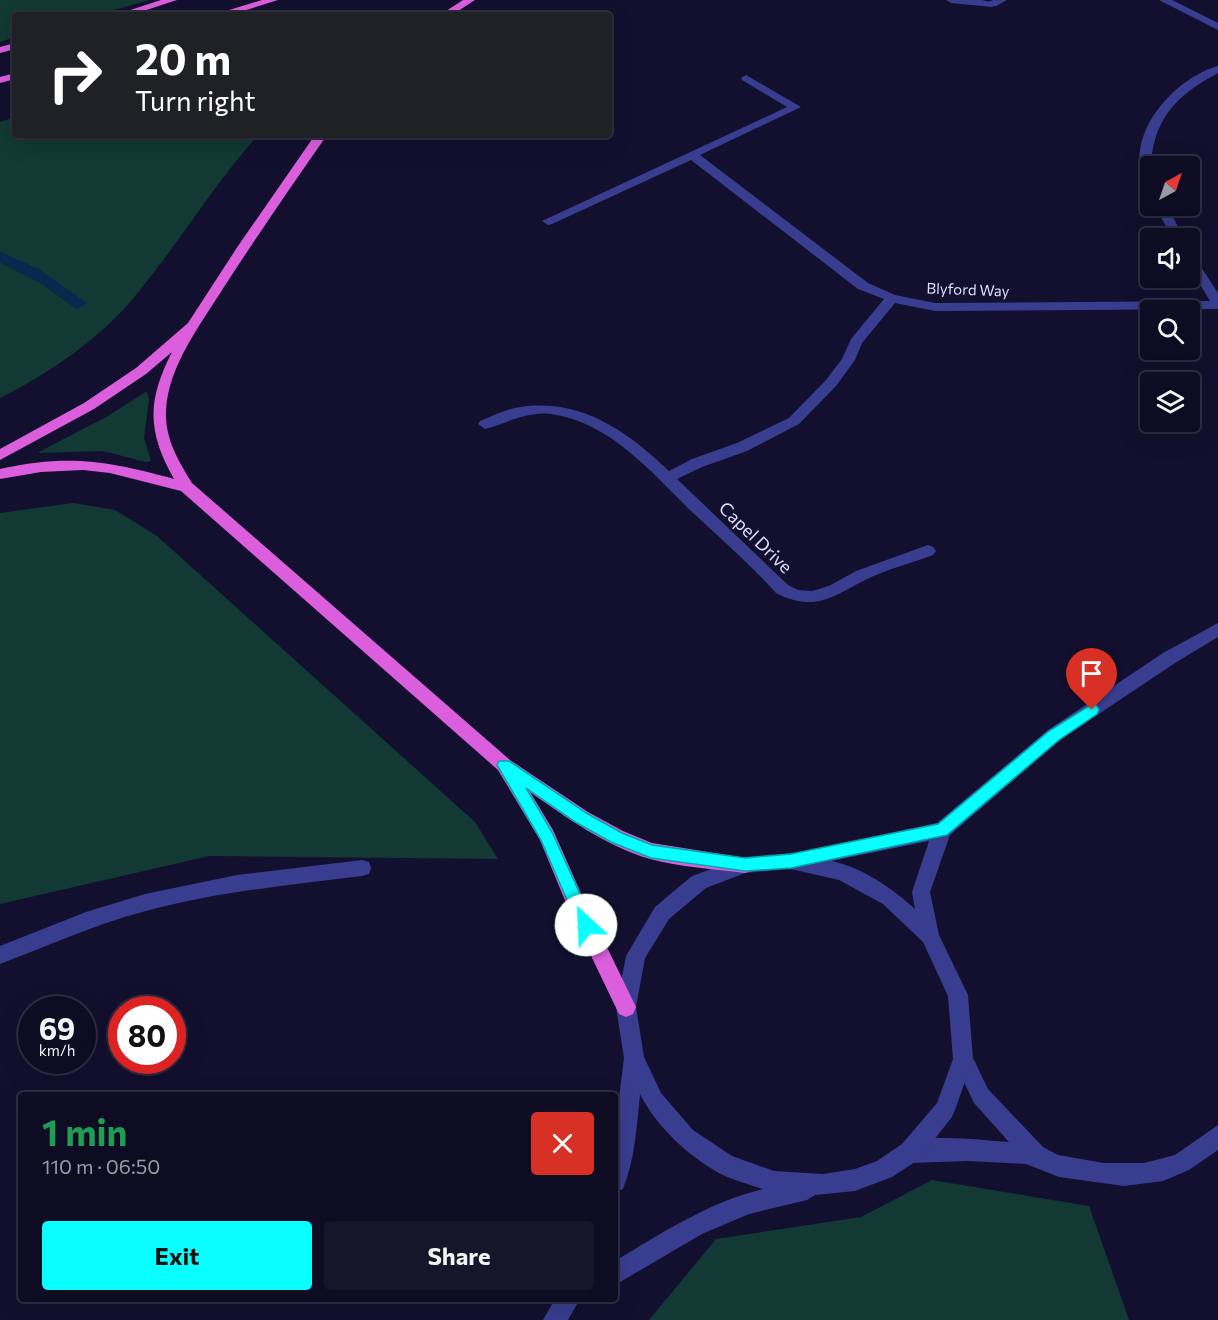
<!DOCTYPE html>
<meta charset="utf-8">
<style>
:root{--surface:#0e0c22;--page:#17152a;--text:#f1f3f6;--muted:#9b9ba5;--line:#2e2c40;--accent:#09feff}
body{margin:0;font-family:Commissioner,sans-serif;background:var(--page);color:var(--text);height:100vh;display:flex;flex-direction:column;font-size:22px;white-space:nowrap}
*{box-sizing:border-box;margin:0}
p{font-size:20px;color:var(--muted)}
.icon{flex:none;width:33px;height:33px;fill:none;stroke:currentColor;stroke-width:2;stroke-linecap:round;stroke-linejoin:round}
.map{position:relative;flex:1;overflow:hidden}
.sheet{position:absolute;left:18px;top:1092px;width:600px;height:210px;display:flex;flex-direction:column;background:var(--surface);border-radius:6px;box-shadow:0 6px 24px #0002,0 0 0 2px var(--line)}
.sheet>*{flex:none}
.hud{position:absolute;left:12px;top:12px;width:600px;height:126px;border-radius:6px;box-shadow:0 6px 24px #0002,0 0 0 2px var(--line);background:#202124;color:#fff;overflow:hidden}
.needle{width:39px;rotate:40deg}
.fabs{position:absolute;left:1140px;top:156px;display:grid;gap:12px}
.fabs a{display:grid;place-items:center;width:60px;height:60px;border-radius:6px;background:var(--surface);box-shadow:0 6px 24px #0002,0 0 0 2px var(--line);font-size:30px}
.speed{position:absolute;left:18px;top:996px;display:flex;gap:12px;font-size:30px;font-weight:700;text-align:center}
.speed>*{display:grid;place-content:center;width:78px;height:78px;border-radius:50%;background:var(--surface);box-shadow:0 6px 24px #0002,0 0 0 2px var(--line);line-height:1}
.speed small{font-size:15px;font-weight:400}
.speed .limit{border:9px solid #d22;background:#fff;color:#111}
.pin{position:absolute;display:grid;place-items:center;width:51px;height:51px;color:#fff;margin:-62px -26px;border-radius:50% 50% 50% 0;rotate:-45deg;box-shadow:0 0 6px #0007}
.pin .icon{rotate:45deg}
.me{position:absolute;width:66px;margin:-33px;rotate:335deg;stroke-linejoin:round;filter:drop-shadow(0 0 4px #0008)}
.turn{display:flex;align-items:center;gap:21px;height:126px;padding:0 24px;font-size:27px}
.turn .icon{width:78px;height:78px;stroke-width:2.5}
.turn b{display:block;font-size:42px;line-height:51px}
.round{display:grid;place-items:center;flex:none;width:63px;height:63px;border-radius:6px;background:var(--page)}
.overview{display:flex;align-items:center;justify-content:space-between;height:102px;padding:0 24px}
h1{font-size:36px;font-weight:700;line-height:45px;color:#1e9e55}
.action{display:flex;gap:12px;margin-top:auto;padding:12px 24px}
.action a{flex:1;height:69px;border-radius:6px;background:var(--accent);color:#111;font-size:24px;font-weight:700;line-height:69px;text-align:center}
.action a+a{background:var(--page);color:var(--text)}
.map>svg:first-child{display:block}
.green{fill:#123934}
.water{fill:#072950}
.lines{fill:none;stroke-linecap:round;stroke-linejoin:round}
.service{fill:#383d90;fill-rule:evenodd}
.minor{fill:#383d90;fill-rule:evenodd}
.tertiary{fill:#383d90;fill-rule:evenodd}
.trunk{fill:#db5edc;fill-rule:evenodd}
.route{fill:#09feff;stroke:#06a5a6;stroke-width:1.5}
.labels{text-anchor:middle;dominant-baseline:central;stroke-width:5;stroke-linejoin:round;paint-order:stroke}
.far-street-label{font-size:15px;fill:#deddff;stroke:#12102e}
.street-label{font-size:18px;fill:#deddff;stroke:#12102e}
</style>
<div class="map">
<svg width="1218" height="1320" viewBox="0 0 1218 1320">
<rect width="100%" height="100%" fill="#12102e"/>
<!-- green -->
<path class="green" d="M 0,0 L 150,0 L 96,15 L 15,15 L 15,37 L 0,42 Z
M 15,117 L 15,135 L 258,135 C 209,190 172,255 123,310 C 89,346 44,376 0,398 L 0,262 L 41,283 L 77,309 L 40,270 L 0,252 L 0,122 Z
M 147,391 L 149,400 L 144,438 L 151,461 L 146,462 L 103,451 L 37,453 L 108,416 Z
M 73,503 L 115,510 L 157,536 L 475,822 L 498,859 L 209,856 L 0,904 L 0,513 Z
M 932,1180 L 1089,1206 L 1129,1320 L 649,1320 L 716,1239 L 861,1217 Z"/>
<!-- water -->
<path class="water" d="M 0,252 L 40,270 L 87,303 L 77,309 L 41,283 L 0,262 Z"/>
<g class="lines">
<!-- service -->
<path class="service" d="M 946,0 L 982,0 L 997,4 L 992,7 L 951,3 Z
M 362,860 L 369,862 L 371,868 L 369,874 L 362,876 C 290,885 216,892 146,911 C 95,924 48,946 0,964 L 0,946 L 86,912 L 145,894 L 237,875 Z
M 963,1049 L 970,1052 L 988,1089 L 1043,1147 L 1058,1155 L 1104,1163 L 1144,1163 L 1175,1155 L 1218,1125 L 1218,1150 L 1189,1170 L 1163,1181 L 1124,1186 L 1059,1177 L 1026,1164 L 967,1161 L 910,1163 L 902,1160 L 899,1152 L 902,1144 C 930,1133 979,1140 1009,1142 L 974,1103 L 953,1059 L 956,1052 Z"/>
<!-- minor -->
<path class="minor" d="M 993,0 L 1007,0 L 996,6 L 988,6 L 988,2 Z
M 1159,0 L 1172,0 L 1218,23 L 1218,30 Z
M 1218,66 L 1218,73 C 1165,101 1150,129 1150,185 L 1146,185 C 1121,137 1174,78 1218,66 Z
M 746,75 L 801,107 L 700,155 L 868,283 L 895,295 L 935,303 L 1210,301 L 1190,268 L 1190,255 L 1194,256 L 1218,293 L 1218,309 L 935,311 L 895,303 L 862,343 L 855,360 L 836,386 L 799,424 L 747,451 L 702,467 L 677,479 L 788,585 L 798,590 L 812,591 L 829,586 L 856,571 L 928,545 L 933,547 L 936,551 L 933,555 C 912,563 888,569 867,579 C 833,596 816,613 776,593 C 750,564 720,538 691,511 C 651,472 610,422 551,414 C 528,411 507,423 485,429 L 478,424 L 480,421 C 493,416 506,409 520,407 C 581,398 627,431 669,471 L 692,459 L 737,443 L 789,418 L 826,380 L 842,359 L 851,339 L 884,299 L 858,289 L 691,160 L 552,224 L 548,225 L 542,221 L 787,107 L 742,80 L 741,78 Z
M 1155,206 L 1167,206 L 1184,238 L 1172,238 Z"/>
<!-- tertiary -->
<path class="tertiary" d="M 1218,623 L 1218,637 L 1175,663 L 1060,740 L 950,835 L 930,892 L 939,935 L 968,995 L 973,1059 L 955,1110 L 952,1117 L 918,1160 L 892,1177 L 855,1191 L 815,1195 L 807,1200 L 749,1214 L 702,1234 L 615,1285 L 615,1261 C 662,1233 709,1202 763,1189 C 748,1184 732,1180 719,1173 C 687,1155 656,1126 640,1094 C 637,1125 635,1159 623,1189 L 615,1192 L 615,1130 L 624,1058 L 616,1007 L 626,956 L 655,907 L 692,876 L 745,857 L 794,853 L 937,823 L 1048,730 L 1163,653 ZM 929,841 L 912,892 L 915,909 C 892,888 863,868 832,861 ZM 791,869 L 839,880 L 883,904 L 923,942 L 948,996 L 953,1059 L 937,1103 L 902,1144 L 877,1161 L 855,1169 L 823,1174 L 774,1171 L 732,1156 L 693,1130 L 661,1093 L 644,1057 L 636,1007 L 645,958 L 669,919 L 706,888 L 745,873 Z
M 555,1299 L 580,1299 L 568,1320 L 543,1320 Z"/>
<!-- trunk -->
<path class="trunk" d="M 161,0 L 177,0 L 131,15 L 115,15 Z
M 262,0 L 278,0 L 230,15 L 213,15 Z
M 463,0 L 475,0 L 452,15 L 440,15 Z
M 15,43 L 15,49 L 0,53 L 0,47 Z
M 15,73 L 15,79 L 0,83 L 0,77 Z
M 315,135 L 327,135 C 292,185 257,236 224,287 C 201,324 168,366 166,411 C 165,439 178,460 192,483 L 510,760 L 588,812 L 623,831 L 652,843 L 752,859 L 754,865 L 752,871 L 745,873 C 714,869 680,867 650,859 C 606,846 567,818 530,792 L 553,830 L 584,900 L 636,1007 L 633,1014 L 626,1017 L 619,1014 L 569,910 L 540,840 L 498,770 L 181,491 L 110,473 L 83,470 L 41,472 L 0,479 L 0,469 C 70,454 107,461 174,479 C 147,431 147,401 172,352 L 146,374 L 94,409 L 0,460 L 0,449 L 84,403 L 136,368 L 188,323 L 238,246 Z"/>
</g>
<!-- route -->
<path class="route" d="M 1092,704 L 1097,706 L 1099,710 L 1097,714 L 1059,740 L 947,835 L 791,868 L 745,871 L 651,858 L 611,842 L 577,823 L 526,788 L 552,832 L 594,925 L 591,930 L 586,932 L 580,930 L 541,840 L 497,765 L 499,761 L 509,761 L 588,814 L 622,833 L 652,845 L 745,858 L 791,854 L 938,824 L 1049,731 Z"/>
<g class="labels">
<!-- far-street labels -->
<g class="far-street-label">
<text transform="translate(968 289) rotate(2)">Blyford Way</text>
</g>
<!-- street labels -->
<g class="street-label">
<text transform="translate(756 537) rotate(44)">Capel Drive</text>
</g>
</g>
</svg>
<div class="fabs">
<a><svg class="needle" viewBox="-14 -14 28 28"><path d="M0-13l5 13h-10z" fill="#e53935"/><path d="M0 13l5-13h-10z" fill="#9b9ba5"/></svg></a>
<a><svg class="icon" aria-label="sound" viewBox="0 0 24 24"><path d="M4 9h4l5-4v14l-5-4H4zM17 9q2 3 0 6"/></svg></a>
<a><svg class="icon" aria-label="search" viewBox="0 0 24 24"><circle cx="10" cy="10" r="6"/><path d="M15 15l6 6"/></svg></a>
<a><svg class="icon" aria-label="layers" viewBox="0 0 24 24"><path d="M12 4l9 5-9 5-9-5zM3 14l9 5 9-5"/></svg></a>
</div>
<div class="speed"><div>69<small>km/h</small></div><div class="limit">80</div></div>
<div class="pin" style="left:1092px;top:710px;background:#d93025"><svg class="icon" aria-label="arrive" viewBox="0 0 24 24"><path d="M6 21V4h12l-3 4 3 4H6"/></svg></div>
<svg class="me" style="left:586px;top:925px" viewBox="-20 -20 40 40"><circle r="19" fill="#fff"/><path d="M0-13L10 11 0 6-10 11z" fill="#09feff"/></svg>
<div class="hud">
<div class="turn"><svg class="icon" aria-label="right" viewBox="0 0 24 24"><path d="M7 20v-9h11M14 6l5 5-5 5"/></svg><div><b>20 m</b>Turn right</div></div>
</div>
<section class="sheet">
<div class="overview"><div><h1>1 min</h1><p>110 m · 06:50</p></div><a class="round" style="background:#d93025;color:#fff"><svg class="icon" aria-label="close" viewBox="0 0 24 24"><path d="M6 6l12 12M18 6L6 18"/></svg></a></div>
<div class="action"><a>Exit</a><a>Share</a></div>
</section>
</div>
